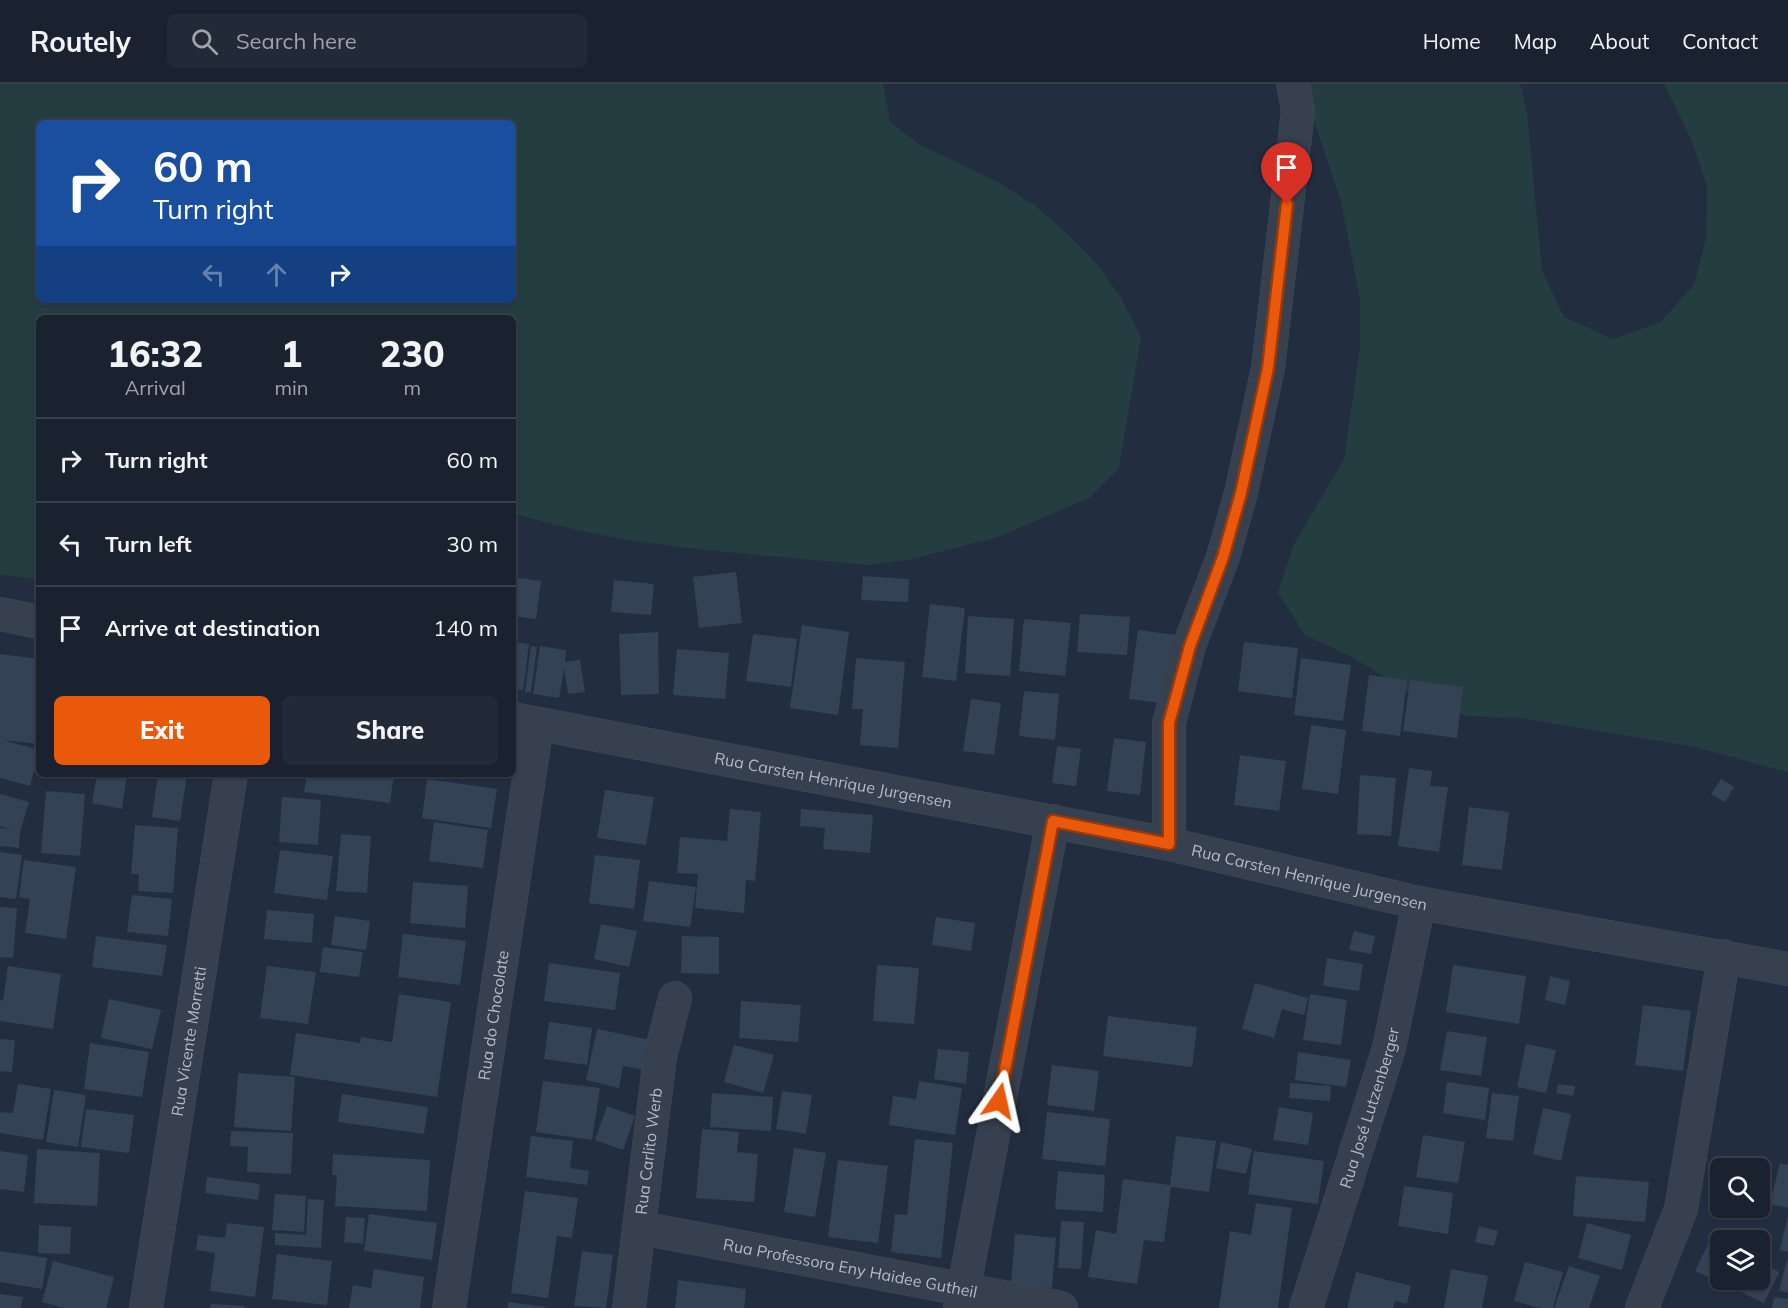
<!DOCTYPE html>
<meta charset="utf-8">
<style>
:root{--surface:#1a222f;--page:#232a37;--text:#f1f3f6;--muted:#9fa4aa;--line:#383f4b;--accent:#ea580c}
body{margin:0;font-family:Mulish,sans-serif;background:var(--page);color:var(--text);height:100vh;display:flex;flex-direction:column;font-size:22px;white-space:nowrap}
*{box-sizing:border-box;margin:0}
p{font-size:20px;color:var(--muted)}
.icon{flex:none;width:33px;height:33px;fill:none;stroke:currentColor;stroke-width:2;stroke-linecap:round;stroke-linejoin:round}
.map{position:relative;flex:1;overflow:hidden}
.side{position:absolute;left:36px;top:231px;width:480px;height:462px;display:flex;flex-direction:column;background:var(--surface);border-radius:9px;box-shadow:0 2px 4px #0004,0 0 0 2px var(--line)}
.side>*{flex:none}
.hud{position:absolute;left:36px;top:36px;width:480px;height:183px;border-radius:9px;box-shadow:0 2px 4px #0004,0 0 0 2px var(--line);background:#1a4fa0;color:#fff;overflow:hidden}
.fabs{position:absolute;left:1710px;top:1074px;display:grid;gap:12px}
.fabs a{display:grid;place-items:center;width:60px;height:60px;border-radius:9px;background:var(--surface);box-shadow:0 2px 4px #0004,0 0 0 2px var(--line);font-size:30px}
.pin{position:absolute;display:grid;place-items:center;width:51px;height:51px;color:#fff;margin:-62px -26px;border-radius:50% 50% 50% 0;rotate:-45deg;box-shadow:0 0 6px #0007}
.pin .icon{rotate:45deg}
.me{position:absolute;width:66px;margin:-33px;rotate:11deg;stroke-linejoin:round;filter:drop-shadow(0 0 4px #0008)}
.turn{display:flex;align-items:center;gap:21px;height:126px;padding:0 18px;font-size:27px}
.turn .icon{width:78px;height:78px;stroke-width:2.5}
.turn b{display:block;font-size:42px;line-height:51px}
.lanes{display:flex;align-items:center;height:57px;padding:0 18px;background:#0003;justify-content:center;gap:30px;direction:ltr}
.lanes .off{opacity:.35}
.eta{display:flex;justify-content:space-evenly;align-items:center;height:102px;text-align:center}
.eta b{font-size:36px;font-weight:800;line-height:42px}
.button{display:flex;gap:12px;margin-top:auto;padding:12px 18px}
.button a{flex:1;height:69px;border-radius:9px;background:var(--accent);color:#fff;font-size:24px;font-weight:800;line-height:69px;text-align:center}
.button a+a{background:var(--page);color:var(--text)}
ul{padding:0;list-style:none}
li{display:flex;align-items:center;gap:18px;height:84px;padding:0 18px;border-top:2px solid var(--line)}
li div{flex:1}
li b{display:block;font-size:22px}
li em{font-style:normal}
header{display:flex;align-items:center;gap:36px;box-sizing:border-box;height:84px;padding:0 30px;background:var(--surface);border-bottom:2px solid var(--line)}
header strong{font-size:28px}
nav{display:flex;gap:33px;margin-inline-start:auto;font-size:21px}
.search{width:420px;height:54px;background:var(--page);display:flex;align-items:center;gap:15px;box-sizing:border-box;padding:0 21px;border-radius:9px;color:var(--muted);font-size:22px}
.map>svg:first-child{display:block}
.green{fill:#243d40;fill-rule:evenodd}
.building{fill:#344255}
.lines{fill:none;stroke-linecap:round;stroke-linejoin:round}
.minor-casing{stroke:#3f4958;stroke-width:34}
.minor{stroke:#36404f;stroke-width:33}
.route-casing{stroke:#983908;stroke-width:15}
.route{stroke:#ea580c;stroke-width:10}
.labels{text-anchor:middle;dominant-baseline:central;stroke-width:6;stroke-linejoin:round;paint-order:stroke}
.street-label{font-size:16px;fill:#b2bbca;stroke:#1b2534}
</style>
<header>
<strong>Routely</strong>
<div class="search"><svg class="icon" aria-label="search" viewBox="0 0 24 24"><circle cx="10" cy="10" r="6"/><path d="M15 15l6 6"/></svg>Search here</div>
<nav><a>Home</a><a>Map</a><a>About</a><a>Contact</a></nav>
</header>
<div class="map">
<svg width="1788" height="1224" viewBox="0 0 1788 1224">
<rect width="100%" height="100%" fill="#222e3f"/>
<!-- green -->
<path class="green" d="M 0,0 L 883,0 L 890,38 L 922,62 L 996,97 L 1033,120 L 1064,147 L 1096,179 L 1120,212 L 1141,253 L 1119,384 L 1089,414 L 998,453 L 908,476 L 868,481 C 750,469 627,465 513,429 L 513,234 L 39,234 L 39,495 L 0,491 ZM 39,39 L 513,39 L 513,216 L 39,216 Z
M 1302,0 L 1520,0 L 1527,29 L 1542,187 L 1564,233 L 1613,255 L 1661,238 L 1694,200 L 1706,155 L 1707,102 L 1692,57 L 1664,0 L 1788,0 L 1788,688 L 1690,662 L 1519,634 L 1468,632 L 1423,617 L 1352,573 L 1305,551 L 1278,509 L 1293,462 L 1344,375 L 1360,263 L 1360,216 L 1341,117 Z"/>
<!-- building -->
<path class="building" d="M 736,488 L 742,539 L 699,544 L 693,493 Z
M 863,492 L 909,495 L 908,518 L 861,516 Z
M 513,493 L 541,497 L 536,535 L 513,532 Z
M 614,496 L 654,500 L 651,531 L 611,528 Z
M 930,520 L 965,524 L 956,597 L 922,593 Z
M 1080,530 L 1130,533 L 1127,571 L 1077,568 Z
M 968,532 L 1014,535 L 1010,592 L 965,589 Z
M 1024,535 L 1071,539 L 1065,592 L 1019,587 Z
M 802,541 L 849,548 L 838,631 L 790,624 Z
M 1138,546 L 1177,551 L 1168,620 L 1129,615 Z
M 658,548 L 659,610 L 621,611 L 619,550 Z
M 753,550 L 797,555 L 791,603 L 746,597 Z
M 513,558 L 529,560 L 523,606 L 513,605 Z
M 1244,558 L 1298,564 L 1292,614 L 1238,607 Z
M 531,562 L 537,563 L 531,608 L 525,608 Z
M 540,562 L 566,566 L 565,578 L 580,576 L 585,608 L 568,610 L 564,584 L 559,614 L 533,610 Z
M 677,565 L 729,569 L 725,615 L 673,611 Z
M 0,570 L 39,575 L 34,615 L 39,616 L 39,660 L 3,656 L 39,666 L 30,702 L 0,694 Z
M 856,574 L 905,578 L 898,664 L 860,661 L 863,625 L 852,625 Z
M 1301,574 L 1351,581 L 1343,637 L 1294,631 Z
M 1369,591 L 1407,596 L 1400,652 L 1362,647 Z
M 1410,596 L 1463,603 L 1457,654 L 1403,647 Z
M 1024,607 L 1059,610 L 1055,656 L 1019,652 Z
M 971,615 L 1001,619 L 994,671 L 963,667 Z
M 1311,641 L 1346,646 L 1338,710 L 1302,705 Z
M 1114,654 L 1146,658 L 1140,711 L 1107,707 Z
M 1057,662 L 1081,665 L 1076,702 L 1052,699 Z
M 1240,671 L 1286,677 L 1279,727 L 1234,721 Z
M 1409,684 L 1432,687 L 1430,702 L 1448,703 L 1439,768 L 1398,762 Z
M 97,690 L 127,690 L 122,725 L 92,719 Z
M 158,690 L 187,690 L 180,737 L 152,733 Z
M 307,690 L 394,690 L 390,719 L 304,708 Z
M 1360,691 L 1396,694 L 1391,752 L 1357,750 Z
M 427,695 L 497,705 L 491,744 L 422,734 Z
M 1721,695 L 1734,703 L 1725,718 L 1711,710 Z
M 605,706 L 654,713 L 646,761 L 597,754 Z
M 46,707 L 85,710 L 80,772 L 41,769 Z
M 0,710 L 29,718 L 20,748 L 19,764 L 0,762 L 0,744 L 10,745 L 0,742 Z
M 282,713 L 321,716 L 318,761 L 279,758 Z
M 1469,723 L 1509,728 L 1502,786 L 1462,781 Z
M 730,725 L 761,728 L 755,797 L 746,796 L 744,829 L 695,824 L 698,790 L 677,789 L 680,753 L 727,757 Z
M 801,725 L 873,731 L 870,769 L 823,765 L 825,744 L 800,742 Z
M 434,738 L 488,746 L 483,784 L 429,777 Z
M 135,741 L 178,744 L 173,809 L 138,807 L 139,790 L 131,790 Z
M 341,750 L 371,752 L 367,809 L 336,807 Z
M 280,766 L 333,772 L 327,816 L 274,809 Z
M 0,768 L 22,771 L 16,815 L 0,813 Z
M 595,771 L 640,776 L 634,825 L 589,819 Z
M 24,776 L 76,783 L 66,855 L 25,849 L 30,815 L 19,813 Z
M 649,797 L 696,803 L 690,843 L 643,837 Z
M 413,798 L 468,802 L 465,844 L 410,839 Z
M 132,811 L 172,815 L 168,852 L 127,848 Z
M 0,823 L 17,824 L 13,874 L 0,873 Z
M 267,826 L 314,830 L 312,859 L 264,855 Z
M 335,832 L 370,837 L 366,866 L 331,861 Z
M 936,833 L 975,839 L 971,867 L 932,861 Z
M 601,840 L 637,847 L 629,883 L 594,875 Z
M 1354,847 L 1375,852 L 1371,870 L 1349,866 Z
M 403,850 L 466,857 L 460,901 L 398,893 Z
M 96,852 L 167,861 L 162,892 L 92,883 Z
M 682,852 L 719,853 L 719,890 L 681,889 Z
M 323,863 L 363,868 L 359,893 L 320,888 Z
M 1327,874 L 1363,880 L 1359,907 L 1323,902 Z
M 549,879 L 620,889 L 615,926 L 544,917 Z
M 877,881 L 919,884 L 914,940 L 873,937 Z
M 1453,881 L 1526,892 L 1519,940 L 1446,928 Z
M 8,882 L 61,890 L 53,945 L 0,937 L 0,916 L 3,917 Z
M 267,882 L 316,888 L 308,940 L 260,934 Z
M 1550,892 L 1570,897 L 1565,921 L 1545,916 Z
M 1255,899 L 1308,914 L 1304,931 L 1282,925 L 1274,954 L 1242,945 Z
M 399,910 L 451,918 L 437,1013 L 290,991 L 296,949 L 360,959 L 361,953 L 392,958 Z
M 1310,910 L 1347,916 L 1341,961 L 1303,956 Z
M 109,915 L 161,926 L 152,965 L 101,954 Z
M 741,917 L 801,921 L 798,958 L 739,954 Z
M 1643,921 L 1691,927 L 1683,987 L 1635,981 Z
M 1108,932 L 1197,943 L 1192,983 L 1103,972 Z
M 549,938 L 592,944 L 587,981 L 544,975 Z
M 597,945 L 655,957 L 649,987 L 623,982 L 619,1004 L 586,996 Z
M 1447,947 L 1487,953 L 1481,992 L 1440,986 Z
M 0,955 L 15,956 L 12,988 L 0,987 Z
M 90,959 L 149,968 L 142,1013 L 84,1005 Z
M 1526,960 L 1556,966 L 1546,1009 L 1517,1003 Z
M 734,961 L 774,971 L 763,1009 L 724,998 Z
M 938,965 L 969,968 L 966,1000 L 934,995 Z
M 1298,968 L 1351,976 L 1346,1003 L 1295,996 Z
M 1052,981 L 1099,987 L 1094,1027 L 1047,1021 Z
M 238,989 L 295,993 L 291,1047 L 234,1043 Z
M 543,997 L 600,1004 L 592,1056 L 536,1048 Z
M 919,997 L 962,1004 L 955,1051 L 889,1041 L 893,1012 L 916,1015 Z
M 1447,998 L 1489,1004 L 1485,1036 L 1443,1029 Z
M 1290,999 L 1331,1002 L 1330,1017 L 1289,1014 Z
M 18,1000 L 51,1005 L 43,1056 L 0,1049 L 0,1028 L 13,1029 Z
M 1558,1000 L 1575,1002 L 1573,1012 L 1556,1009 Z
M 54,1006 L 86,1011 L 78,1063 L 46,1058 Z
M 782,1007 L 812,1011 L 806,1050 L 776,1045 Z
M 712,1009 L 773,1013 L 771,1047 L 710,1043 Z
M 1492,1009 L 1519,1012 L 1513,1057 L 1486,1054 Z
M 342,1010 L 428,1023 L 424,1050 L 338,1038 Z
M 607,1022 L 635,1032 L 623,1066 L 595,1056 Z
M 1279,1023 L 1313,1029 L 1308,1061 L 1273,1056 Z
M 1543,1024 L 1571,1030 L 1561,1077 L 1533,1070 Z
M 86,1025 L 134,1031 L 129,1069 L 81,1063 Z
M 1047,1028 L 1110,1035 L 1105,1082 L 1042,1075 Z
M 702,1045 L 739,1048 L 737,1068 L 758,1070 L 754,1118 L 696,1114 Z
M 231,1047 L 293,1049 L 291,1090 L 247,1088 L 248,1063 L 230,1062 Z
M 1423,1051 L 1465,1058 L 1458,1099 L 1416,1093 Z
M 531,1052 L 573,1057 L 570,1084 L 589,1087 L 587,1101 L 526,1093 Z
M 1176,1052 L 1216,1057 L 1209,1108 L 1171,1103 L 1164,1158 L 1144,1156 L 1137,1200 L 1088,1193 L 1096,1146 L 1116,1150 L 1123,1095 L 1170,1101 Z
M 915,1055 L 953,1059 L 941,1174 L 891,1168 L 895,1130 L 907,1131 Z
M 1221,1058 L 1252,1065 L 1246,1090 L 1216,1084 Z
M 794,1064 L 826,1069 L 815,1133 L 784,1128 Z
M 37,1065 L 100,1069 L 97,1122 L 34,1119 Z
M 0,1067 L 28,1071 L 24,1108 L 0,1105 Z
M 1254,1067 L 1324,1077 L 1318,1120 L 1248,1110 Z
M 333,1070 L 430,1076 L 427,1127 L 335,1122 L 337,1091 L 332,1091 Z
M 838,1076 L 888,1082 L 878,1159 L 828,1153 Z
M 1780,1079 L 1788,1081 L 1788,1124 L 1770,1120 Z
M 1058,1087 L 1105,1091 L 1103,1128 L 1055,1125 Z
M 1576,1092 L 1649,1098 L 1645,1138 L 1573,1132 Z
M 207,1093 L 260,1100 L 258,1116 L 205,1109 Z
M 1404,1102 L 1453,1109 L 1448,1150 L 1398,1142 Z
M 525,1107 L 578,1114 L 572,1154 L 557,1152 L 548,1214 L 511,1209 Z
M 275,1110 L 306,1112 L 304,1148 L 272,1146 Z
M 308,1115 L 324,1116 L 321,1164 L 275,1161 L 275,1149 L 306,1151 Z
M 1256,1119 L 1292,1124 L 1278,1224 L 1219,1224 L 1230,1147 L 1251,1151 Z
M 369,1130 L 437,1139 L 432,1176 L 364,1167 Z
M 346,1133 L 365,1134 L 363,1160 L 344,1158 Z
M 1787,1134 L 1788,1134 L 1788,1168 L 1780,1166 Z
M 1061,1137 L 1084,1138 L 1081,1185 L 1058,1184 Z
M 227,1139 L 264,1143 L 255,1213 L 210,1207 L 215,1169 L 196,1166 L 198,1151 L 225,1154 Z
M 1587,1139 L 1631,1151 L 1622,1186 L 1578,1174 Z
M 39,1141 L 71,1143 L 70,1170 L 38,1169 Z
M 1479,1142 L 1498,1147 L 1494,1162 L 1475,1158 Z
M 1015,1150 L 1056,1154 L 1052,1204 L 1011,1201 Z
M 1710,1156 L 1720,1161 L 1720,1196 L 1760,1196 L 1760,1179 L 1779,1188 L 1764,1219 L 1695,1187 Z
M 0,1167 L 47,1174 L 42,1205 L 0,1198 Z
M 582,1167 L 613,1171 L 606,1224 L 574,1222 Z
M 277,1170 L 332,1177 L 327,1221 L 272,1215 Z
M 1787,1176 L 1788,1176 L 1788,1209 L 1779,1206 Z
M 53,1177 L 114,1193 L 106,1224 L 64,1224 L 42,1218 Z
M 1525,1178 L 1563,1188 L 1553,1224 L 1540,1224 L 1514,1217 Z
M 1569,1182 L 1600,1192 L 1589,1224 L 1554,1224 Z
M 374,1185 L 424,1193 L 420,1224 L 349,1224 L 353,1201 L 371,1204 Z
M 1451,1185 L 1488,1192 L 1482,1224 L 1444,1224 Z
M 1356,1188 L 1411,1202 L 1407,1220 L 1395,1217 L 1393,1224 L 1347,1224 Z
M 678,1196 L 746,1205 L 744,1224 L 675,1224 Z
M 0,1210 L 23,1213 L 21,1224 L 0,1224 Z
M 1774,1213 L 1788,1215 L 1788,1224 L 1772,1224 Z
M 508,1218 L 546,1223 L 546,1224 L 508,1224 Z
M 211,1220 L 244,1222 L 244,1224 L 210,1224 Z"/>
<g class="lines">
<defs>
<g id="minor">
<path d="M 0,530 L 39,538"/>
<path id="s1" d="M 513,635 L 1169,760 L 1419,819 L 1788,885"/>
<path d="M 1169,760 L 1169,639 L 1189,562 L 1223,473 L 1241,409 L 1268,284 L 1298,27 L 1293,0"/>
<path id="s2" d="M 641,1144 L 1061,1224"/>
<path id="s3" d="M 146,1224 L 231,690"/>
<path id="s4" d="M 449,1224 L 537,641"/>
<path id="s5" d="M 629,1224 L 660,973 L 675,914"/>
<path d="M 960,1224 L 1053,737"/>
<path id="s6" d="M 1306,1224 L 1389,964 L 1419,819"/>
<path d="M 1642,1224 L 1681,1125 L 1724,872"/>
</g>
</defs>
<!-- minor casing -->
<use href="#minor" class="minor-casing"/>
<!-- minor -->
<use href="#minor" class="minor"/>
</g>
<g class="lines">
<defs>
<path id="route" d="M 999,1017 L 1053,737 L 1169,760 L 1169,639 L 1190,562 L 1223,473 L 1241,409 L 1268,284 L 1287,120"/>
</defs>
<!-- route casing -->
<use href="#route" class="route-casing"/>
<!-- route -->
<use href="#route" class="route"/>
</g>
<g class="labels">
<!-- street labels -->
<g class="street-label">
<text stroke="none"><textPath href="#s1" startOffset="326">Rua Carsten Henrique Jurgensen</textPath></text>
<text stroke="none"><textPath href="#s1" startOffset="812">Rua Carsten Henrique Jurgensen</textPath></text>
<text stroke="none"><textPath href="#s4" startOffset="296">Rua do Chocolate</textPath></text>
<text stroke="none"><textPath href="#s3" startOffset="270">Rua Vicente Morretti</textPath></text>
<text stroke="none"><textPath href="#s6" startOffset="210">Rua José Lutzenberger</textPath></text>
<text stroke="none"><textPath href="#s5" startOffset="158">Rua Carlito Werb</textPath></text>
<text stroke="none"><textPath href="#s2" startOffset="213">Rua Professora Eny Haidee Gutheil</textPath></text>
</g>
</g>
</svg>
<div class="fabs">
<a><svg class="icon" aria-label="search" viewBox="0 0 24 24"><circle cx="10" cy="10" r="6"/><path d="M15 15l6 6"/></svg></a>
<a><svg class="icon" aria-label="layers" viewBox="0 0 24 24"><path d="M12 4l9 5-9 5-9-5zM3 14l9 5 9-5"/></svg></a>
</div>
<div class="pin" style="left:1287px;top:120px;background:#d93025"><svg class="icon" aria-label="arrive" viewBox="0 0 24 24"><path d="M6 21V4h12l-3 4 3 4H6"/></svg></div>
<svg class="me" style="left:999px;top:1017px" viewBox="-20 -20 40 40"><path d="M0-17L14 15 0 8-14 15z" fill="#ea580c" stroke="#fff" stroke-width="4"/></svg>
<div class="hud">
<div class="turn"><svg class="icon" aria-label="right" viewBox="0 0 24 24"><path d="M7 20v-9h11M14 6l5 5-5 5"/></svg><div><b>60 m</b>Turn right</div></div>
<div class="lanes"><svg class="icon off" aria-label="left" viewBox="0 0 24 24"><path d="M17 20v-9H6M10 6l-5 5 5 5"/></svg><svg class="icon off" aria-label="ahead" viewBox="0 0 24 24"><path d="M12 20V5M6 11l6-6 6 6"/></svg><svg class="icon" aria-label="right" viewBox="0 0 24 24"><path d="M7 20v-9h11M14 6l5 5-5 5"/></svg></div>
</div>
<section class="side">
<div class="eta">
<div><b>16:32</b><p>Arrival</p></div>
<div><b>1</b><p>min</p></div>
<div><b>230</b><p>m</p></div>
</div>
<ul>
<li><svg class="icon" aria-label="right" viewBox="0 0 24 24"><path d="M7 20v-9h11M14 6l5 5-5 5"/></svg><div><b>Turn right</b></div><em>60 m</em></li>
<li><svg class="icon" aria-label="left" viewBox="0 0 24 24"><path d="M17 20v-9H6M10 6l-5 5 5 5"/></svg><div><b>Turn left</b></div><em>30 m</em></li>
<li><svg class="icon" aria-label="arrive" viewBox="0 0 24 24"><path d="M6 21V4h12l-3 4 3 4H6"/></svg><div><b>Arrive at destination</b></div><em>140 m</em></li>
</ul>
<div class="button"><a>Exit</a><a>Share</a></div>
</section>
</div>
